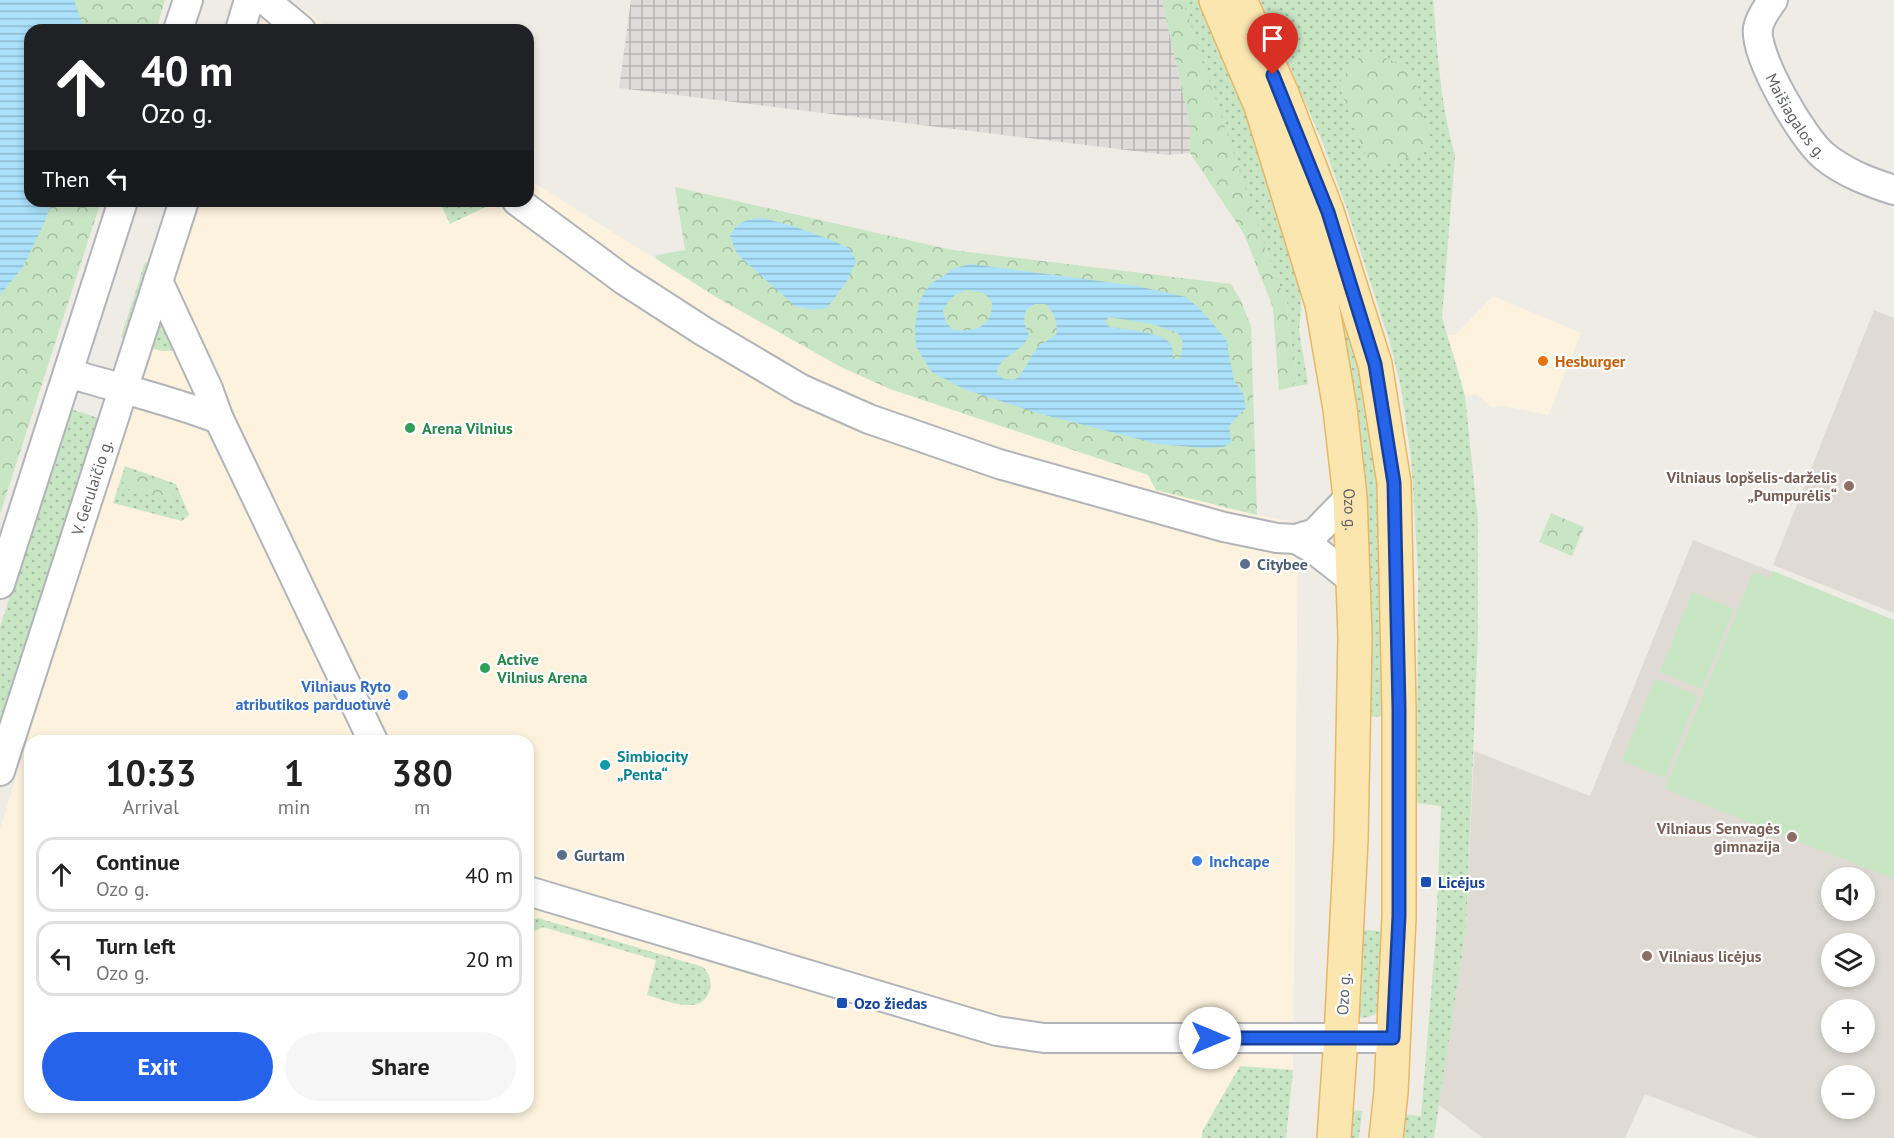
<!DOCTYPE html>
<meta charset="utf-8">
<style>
:root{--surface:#fff;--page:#f6f6f6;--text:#222;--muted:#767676;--line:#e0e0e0;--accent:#2563eb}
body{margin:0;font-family:"PT Sans",sans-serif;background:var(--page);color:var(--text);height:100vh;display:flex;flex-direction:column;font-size:22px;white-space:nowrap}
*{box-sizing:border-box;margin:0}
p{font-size:20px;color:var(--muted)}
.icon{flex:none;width:33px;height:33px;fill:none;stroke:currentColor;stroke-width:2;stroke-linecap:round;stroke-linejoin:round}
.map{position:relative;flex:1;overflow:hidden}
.drawer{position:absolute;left:24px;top:735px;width:510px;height:378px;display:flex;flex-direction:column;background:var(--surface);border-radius:18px;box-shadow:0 3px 9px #0003}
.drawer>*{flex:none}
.hud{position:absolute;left:24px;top:24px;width:510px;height:183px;border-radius:18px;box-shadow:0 3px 9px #0003;background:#202124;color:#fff;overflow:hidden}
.tools{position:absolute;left:1821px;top:867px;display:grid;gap:12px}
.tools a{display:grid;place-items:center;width:54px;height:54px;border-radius:50%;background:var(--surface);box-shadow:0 3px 9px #0003;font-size:30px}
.pin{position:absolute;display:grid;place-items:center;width:51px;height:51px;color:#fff;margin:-62px -26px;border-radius:50% 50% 50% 0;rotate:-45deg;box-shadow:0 0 6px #0007}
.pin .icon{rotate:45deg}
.me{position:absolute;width:66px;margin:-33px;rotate:90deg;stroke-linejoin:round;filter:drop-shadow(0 0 4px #0008)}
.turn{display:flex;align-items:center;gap:21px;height:126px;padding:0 18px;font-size:27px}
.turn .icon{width:78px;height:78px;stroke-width:2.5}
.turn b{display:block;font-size:42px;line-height:51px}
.then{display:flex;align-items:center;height:57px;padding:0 18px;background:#0003;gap:12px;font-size:22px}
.eta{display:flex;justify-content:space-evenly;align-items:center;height:102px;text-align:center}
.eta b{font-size:36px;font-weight:800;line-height:42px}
.action{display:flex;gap:12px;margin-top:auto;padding:12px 18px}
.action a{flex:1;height:69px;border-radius:36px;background:var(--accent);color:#fff;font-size:24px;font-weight:800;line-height:69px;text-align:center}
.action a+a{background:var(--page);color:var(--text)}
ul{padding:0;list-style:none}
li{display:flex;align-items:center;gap:18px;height:75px;margin:0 12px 9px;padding:0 6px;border:3px solid var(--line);border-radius:18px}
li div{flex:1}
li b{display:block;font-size:22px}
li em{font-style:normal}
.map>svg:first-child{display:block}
.commercial{fill:#fcf2de;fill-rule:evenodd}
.industrial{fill:url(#industrial-grid)}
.education{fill:#dfdbd4;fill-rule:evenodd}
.grass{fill:url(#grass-dots)}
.forest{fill:url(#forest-crowns)}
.garden{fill:#c8e5c4}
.water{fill:url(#water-rules);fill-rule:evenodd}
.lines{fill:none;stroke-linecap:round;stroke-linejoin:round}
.minor-casing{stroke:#b1b4b8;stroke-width:32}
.major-casing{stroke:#eab664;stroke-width:36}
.minor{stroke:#fff;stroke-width:28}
.major{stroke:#fbe6b0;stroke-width:33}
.route-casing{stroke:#184099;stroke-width:15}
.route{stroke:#2563eb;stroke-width:10}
.food-dot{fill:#e8710a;stroke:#fff;stroke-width:2}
.leisure-dot{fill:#2e9e5b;stroke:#fff;stroke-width:2}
.education-dot{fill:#8d6e63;stroke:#fff;stroke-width:2}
.service-dot{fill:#5c6f8a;stroke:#fff;stroke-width:2}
.shop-dot{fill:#3f7fe0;stroke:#fff;stroke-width:2}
.culture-dot{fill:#0f9aa8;stroke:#fff;stroke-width:2}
.transit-dot{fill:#1a4fb4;stroke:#fff;stroke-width:2}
.labels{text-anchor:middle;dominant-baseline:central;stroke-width:4.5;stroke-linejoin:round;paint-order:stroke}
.street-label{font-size:16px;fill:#5e6266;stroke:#fff}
.food-label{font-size:16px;font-weight:bold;fill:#c56008;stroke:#fff;text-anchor:start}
.leisure-label{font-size:16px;font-weight:bold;fill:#27864d;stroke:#fff;text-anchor:start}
.education-label{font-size:16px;font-weight:bold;fill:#785e54;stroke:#fff;text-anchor:end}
.service-label{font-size:16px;font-weight:bold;fill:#4e5e75;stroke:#fff;text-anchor:start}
.shop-label{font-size:16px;font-weight:bold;fill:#366cbe;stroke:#fff;text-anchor:end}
.culture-label{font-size:16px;font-weight:bold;fill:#0d838f;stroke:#fff;text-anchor:start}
.transit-label{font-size:16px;font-weight:bold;fill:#164399;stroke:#fff;text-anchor:start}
</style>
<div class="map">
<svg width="1894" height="1138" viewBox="0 0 1894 1138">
<defs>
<pattern id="industrial-grid" width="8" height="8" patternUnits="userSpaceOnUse" patternTransform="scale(1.5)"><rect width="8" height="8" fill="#dedbd8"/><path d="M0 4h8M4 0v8" fill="none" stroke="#b7b5b3"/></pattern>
<pattern id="grass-dots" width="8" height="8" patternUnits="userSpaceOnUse" patternTransform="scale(1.5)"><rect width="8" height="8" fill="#c8e5c4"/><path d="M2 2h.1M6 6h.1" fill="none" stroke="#a6bda3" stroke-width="1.8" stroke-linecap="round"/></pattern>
<pattern id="forest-crowns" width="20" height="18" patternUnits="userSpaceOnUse" patternTransform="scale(1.5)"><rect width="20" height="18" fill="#c8e5c4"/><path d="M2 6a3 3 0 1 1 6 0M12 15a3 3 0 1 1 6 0" fill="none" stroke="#a6bda3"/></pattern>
<pattern id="water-rules" width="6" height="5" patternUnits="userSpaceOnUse" patternTransform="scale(1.5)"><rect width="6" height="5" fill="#abe1fb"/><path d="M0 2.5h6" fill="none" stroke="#8ebacf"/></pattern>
</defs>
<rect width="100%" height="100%" fill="#efece6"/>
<!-- commercial -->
<path class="commercial" d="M 269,0 L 291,0 L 331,30 L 260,30 Z
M 528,179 L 716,297 L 841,367 L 890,389 L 1148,475 L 1224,508 L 1298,523 L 1293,1070 L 1240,1066 L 1203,1130 L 1202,1138 L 0,1138 L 0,829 L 150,348 L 202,201 L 528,201 ZM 30,741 L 528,741 L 528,1107 L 30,1107 Z
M 1493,296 L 1581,333 L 1548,415 L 1504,406 L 1491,407 L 1477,394 L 1465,396 L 1457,364 L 1446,335 L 1455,335 Z"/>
<!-- industrial -->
<path class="industrial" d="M 631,0 L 1162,0 L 1191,129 L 1190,153 L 1167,155 L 619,88 Z"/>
<!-- education -->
<path class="education" d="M 1874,310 L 1894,318 L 1894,613 L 1773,565 Z
M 1693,540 L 1894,620 L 1894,1138 L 1759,1138 L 1645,1094 L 1625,1138 L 1483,1138 L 1439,1105 L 1466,930 L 1474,751 L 1590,796 ZM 1832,878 L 1864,878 L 1864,910 L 1832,910 ZM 1832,944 L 1864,944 L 1864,976 L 1832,976 ZM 1832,1010 L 1864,1010 L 1864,1042 L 1832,1042 ZM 1832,1076 L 1864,1076 L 1864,1108 L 1832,1108 Z"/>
<!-- grass -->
<path class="grass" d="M 1181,0 L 1203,0 L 1234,70 L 1300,267 L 1301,309 L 1299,330 L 1308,384 L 1292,387 L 1298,379 L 1290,337 L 1287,302 L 1275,277 Z
M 1260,0 L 1433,0 C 1438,52 1440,105 1455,155 L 1442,317 L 1465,396 L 1478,521 L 1478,633 L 1466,930 L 1434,1138 L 1399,1138 L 1401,1114 L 1421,1116 L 1436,933 L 1441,806 L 1417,803 L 1418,572 L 1411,457 L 1401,388 L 1390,343 L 1346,206 L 1322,141 Z
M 1298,164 L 1377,420 L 1389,716 L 1371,717 L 1364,930 L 1383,931 L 1378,1011 C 1371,1018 1364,1018 1355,1017 L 1366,716 Z
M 439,201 L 488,201 L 492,204 L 450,224 Z
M 145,262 L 151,264 L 127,340 L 121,337 Z
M 162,313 L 176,350 L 163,351 L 150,348 Z
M 71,409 L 101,419 L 0,729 L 0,627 Z
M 125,466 L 176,484 L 189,515 L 182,521 L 113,503 Z
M 538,918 L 703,967 C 709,973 712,980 710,989 C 703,1018 665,1000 647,995 L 656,960 L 543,927 L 528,934 L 528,922 Z
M 1240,1066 L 1293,1070 L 1286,1138 L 1202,1138 L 1203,1130 Z
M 1348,1110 L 1362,1111 L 1359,1138 L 1346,1138 Z"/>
<!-- forest -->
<path class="forest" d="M 0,0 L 165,0 L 156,30 L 30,30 L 30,201 L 101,201 L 0,514 Z
M 1162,0 L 1181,0 L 1184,4 L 1275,277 L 1287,302 L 1290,337 L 1298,379 L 1292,387 L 1279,390 L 1273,308 L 1244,234 L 1190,153 L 1191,129 Z
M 1366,49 L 1413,71 L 1431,150 L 1371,170 L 1338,84 Z
M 675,187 L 952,250 L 1231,284 L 1241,301 L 1251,326 L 1257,515 L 1156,490 L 1148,475 L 890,389 L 841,367 L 716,297 L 655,258 L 657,255 L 685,250 Z
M 131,472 L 170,485 L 174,501 L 171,502 L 122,487 L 126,474 Z
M 1551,513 L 1584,527 L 1572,556 L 1539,542 Z"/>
<!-- garden -->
<path class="garden" d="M 1773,571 L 1894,620 L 1894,879 L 1665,789 L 1753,572 L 1770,578 Z
M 1692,592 L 1734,609 L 1702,689 L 1660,672 Z
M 1655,678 L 1698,696 L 1665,778 L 1622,761 Z"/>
<!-- water -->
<path class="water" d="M 0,0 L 74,0 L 84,30 L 30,30 L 30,201 L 52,201 L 45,221 L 23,267 L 0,295 Z
M 763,218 L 793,226 L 834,241 L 850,249 L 856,261 L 847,281 L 827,308 L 813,310 L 795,306 L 737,254 L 730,236 C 738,221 746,219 763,218 Z
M 971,264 L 1137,286 L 1186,297 L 1200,309 L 1226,339 L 1234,381 L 1243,393 L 1246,408 L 1229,426 L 1231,443 L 1223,447 L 1203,448 L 1158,444 L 1037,413 L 964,389 L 932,372 L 916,347 L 915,325 L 919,304 L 924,293 L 932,283 L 955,268 ZM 968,290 L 984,293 L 992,302 C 993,327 975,332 953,330 L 946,322 L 943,311 C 949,299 955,293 968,290 ZM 1035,304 L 1045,304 C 1055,313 1057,321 1057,333 C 1051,340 1042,342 1037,348 C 1028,359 1026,372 1014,380 L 1004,379 L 997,374 C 998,356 1021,354 1029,336 L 1024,322 L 1026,310 ZM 1108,317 L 1152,324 L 1178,333 L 1183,342 L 1180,359 L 1173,359 C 1173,355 1173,348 1171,345 C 1164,331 1124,330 1110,327 L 1105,322 Z"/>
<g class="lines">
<defs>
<g id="minor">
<path d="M 265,0 L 301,30"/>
<path id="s1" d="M 1773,0 C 1767,8 1760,18 1758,28 C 1754,56 1803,139 1824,156 C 1845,173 1869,182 1894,190"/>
<path d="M 178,30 L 188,0"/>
<path d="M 240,30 L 249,0"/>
<path d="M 517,201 L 624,280 L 703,331 L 801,389 L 869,419 L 999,464 L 1224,527 L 1277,538 L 1296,539 L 1315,533 L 1350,497"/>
<path d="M 158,281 L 208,389 L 219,419 L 373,741"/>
<path d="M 68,373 C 118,388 170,400 219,419"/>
<path d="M 1296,539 L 1315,550 L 1353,580"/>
<path d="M 0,584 L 123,201"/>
<path id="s2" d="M 0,771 L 184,201"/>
<path d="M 528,891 L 997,1031 L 1044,1038 L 1393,1038"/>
</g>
<g id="major">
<path id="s3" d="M 1216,0 L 1261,106 L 1322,304 L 1340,409 L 1350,497 L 1355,637 L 1351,840 L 1341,1037 L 1334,1138"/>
<path d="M 1240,0 L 1282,94 L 1327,212 L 1375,364 L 1394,483 L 1399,708 L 1399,917 L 1391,1092 L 1386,1138"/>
</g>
</defs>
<!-- minor casing -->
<use href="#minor" class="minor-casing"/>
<!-- major casing -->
<use href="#major" class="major-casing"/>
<!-- minor -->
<use href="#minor" class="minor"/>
<!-- major -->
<use href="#major" class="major"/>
</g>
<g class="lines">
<defs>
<path id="route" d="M 1210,1038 L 1393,1038 L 1399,916 L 1399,708 L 1394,483 L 1375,364 L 1328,212 L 1273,75"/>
</defs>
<!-- route casing -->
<use href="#route" class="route-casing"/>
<!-- route -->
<use href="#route" class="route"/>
</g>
<!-- markers -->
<circle class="food-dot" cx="1543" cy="361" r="6"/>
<g class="leisure-dot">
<circle cx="410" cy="428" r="6"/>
<circle cx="485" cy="668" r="6"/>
</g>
<g class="education-dot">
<circle cx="1849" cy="486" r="6"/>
<circle cx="1792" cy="837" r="6"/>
<circle cx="1647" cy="956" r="6"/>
</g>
<g class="service-dot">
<circle cx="1245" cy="564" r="6"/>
<circle cx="562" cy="855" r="6"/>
</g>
<g class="shop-dot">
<circle cx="403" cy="695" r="6"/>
<circle cx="1197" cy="861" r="6"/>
</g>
<circle class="culture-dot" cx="605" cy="765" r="6"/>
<g class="transit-dot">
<rect x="1420" y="876" width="12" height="12" rx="3"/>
<rect x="836" y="997" width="12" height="12" rx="3"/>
</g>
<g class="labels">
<!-- street labels -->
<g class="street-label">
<text stroke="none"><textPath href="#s1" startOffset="129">Maišiagalos g.</textPath></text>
<text stroke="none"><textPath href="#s2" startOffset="298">V. Gerulaičio g.</textPath></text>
<text stroke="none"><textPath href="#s3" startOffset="530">Ozo g.</textPath></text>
<text transform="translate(1343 994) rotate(-87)">Ozo g.</text>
</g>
<!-- food labels -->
<g class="food-label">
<text x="1555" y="361">Hesburger</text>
</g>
<!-- leisure labels -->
<g class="leisure-label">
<text x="422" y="428">Arena Vilnius</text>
<text x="497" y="659">Active<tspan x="497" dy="18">Vilnius Arena</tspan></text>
</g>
<!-- education labels -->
<g class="education-label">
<text x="1837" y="477">Vilniaus lopšelis-darželis<tspan x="1837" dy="18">„Pumpurėlis“</tspan></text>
<text x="1780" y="828">Vilniaus Senvagės<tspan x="1780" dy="18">gimnazija</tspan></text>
<text x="1659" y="956" text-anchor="start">Vilniaus licėjus</text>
</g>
<!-- service labels -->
<g class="service-label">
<text x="1257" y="564">Citybee</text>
<text x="574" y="855">Gurtam</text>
</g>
<!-- shop labels -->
<g class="shop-label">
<text x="391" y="686">Vilniaus Ryto<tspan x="391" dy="18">atributikos parduotuvė</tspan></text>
<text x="1209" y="861" text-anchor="start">Inchcape</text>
</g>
<!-- culture labels -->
<g class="culture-label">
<text x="617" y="756">Simbiocity<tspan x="617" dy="18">„Penta“</tspan></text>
</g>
<!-- transit labels -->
<g class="transit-label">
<text x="1438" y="882">Licėjus</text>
<text x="854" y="1003">Ozo žiedas</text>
</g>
</g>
</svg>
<div class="tools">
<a><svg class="icon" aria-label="sound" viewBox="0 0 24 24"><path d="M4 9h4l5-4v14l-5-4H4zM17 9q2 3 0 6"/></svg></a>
<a><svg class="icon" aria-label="layers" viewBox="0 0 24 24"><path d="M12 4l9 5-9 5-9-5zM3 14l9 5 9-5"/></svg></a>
<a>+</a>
<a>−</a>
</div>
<div class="pin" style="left:1273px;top:75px;background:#d93025"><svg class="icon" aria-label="arrive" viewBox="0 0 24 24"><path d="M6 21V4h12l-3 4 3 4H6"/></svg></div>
<svg class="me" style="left:1210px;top:1038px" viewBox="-20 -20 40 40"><circle r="19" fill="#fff"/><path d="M0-13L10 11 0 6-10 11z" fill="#2563eb"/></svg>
<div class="hud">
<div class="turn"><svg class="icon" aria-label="ahead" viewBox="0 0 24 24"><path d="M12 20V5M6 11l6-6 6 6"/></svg><div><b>40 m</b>Ozo g.</div></div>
<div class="then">Then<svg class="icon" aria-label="left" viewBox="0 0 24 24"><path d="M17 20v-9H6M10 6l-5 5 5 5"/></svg></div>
</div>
<section class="drawer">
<div class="eta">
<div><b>10:33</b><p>Arrival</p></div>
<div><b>1</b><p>min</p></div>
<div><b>380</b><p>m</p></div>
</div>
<ul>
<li><svg class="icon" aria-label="ahead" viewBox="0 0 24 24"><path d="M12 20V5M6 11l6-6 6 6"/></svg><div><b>Continue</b><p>Ozo g.</p></div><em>40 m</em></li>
<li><svg class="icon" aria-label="left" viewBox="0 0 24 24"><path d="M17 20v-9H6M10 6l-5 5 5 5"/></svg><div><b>Turn left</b><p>Ozo g.</p></div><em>20 m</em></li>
</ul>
<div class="action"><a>Exit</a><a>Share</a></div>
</section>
</div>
